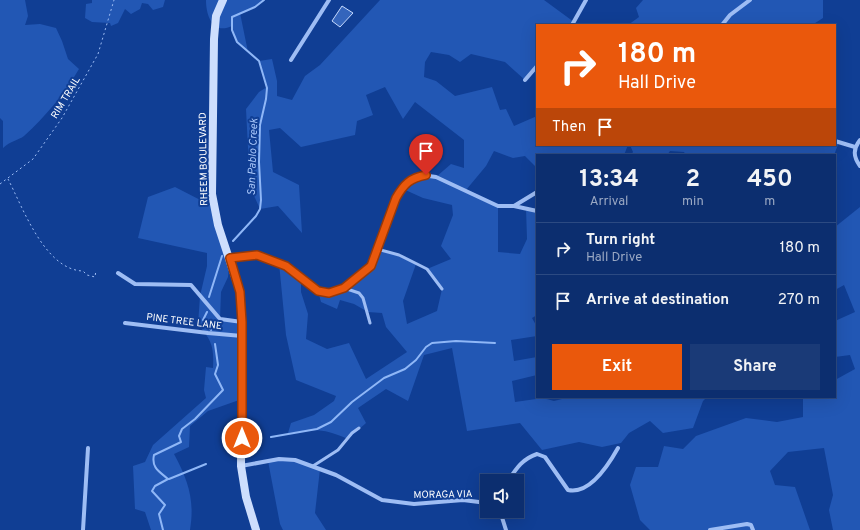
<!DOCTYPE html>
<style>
:root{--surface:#0c2e6f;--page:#1a3a77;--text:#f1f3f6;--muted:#9aa8c3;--line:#2c4a82;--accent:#ea580c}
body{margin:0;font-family:Overpass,sans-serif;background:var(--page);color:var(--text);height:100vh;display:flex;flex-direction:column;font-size:15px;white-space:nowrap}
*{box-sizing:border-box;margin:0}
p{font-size:13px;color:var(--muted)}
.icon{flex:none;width:22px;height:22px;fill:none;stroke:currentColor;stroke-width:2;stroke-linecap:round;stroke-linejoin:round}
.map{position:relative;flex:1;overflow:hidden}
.drawer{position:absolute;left:536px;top:154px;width:300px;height:244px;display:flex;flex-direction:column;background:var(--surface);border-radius:0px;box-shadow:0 4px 16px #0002,0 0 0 1px var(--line)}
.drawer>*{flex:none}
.top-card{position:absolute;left:536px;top:24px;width:300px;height:122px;border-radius:0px;box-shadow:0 4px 16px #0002,0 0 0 1px var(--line);background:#ea580c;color:#fff;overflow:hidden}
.buttons{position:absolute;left:480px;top:474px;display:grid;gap:8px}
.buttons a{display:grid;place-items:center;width:44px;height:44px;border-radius:0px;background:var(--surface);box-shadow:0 4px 16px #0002,0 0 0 1px var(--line);font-size:20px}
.pin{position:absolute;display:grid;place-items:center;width:34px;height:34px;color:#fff;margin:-41px -17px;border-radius:50% 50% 50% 0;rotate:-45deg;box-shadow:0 0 4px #0007}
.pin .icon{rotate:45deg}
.me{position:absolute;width:44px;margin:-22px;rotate:0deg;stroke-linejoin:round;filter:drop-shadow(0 0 3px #0008)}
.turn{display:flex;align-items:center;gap:14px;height:84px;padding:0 16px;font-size:18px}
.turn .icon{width:52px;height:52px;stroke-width:2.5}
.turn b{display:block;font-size:28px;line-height:34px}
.then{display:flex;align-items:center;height:38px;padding:0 16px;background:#0003;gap:8px;font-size:15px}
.eta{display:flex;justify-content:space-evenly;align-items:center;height:68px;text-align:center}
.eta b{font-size:24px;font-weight:700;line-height:28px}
.primary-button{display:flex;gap:8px;margin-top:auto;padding:8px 16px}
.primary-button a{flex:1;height:46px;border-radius:0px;background:var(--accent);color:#fff;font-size:16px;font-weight:700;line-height:46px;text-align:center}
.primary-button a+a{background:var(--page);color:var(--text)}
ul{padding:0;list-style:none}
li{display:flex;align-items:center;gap:12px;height:52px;padding:0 16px;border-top:1px solid var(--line)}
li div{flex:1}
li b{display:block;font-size:15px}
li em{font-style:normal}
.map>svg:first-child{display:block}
.green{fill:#2257b4}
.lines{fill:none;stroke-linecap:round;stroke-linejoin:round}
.stream{stroke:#8fb7f7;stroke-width:2}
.building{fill:#3465bc;stroke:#c6dafe}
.path{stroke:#9ebdf4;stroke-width:1;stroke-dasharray:2 3;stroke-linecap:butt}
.lane{stroke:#9ebdf4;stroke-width:3}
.street{stroke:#9ebdf4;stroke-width:4}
.secondary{stroke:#cddefd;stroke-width:8}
.route-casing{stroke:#983908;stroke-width:10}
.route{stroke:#ea580c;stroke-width:7}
.labels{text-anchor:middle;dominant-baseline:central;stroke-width:4;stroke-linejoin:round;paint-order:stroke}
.street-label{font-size:10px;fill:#fff;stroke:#103e94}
.water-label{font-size:11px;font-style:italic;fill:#aac8fb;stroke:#103e94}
</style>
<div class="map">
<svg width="860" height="530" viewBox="0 0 860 530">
<rect width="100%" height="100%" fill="#103e94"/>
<!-- green -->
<path class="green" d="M 0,0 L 25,0 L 28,16 L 25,25 L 40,24 L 56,28 L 62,41 L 68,59 L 79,69 C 65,93 45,117 24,136 C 19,140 10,141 3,148 L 3,121 L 0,118 Z
M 92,0 L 165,0 L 163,7 L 153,10 L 148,4 L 142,3 L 140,9 L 131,14 L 125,9 L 118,23 L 111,26 L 110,23 L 92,22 L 85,18 L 86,4 L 92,3 Z
M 206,0 L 264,0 L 255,7 L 240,13 L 248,52 L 237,42 L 232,26 C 213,35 206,16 206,0 Z
M 380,0 L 544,0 L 574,22 L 572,25 L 537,25 L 537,66 L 525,80 L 505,62 L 471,54 L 460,62 L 449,55 L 431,52 L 425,62 L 424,77 L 436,81 L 455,96 L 492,87 L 500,110 L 506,109 L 514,126 L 537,116 L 537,145 L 628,145 L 624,155 L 537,155 L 536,167 L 525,156 L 513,158 L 494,151 L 486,166 L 466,190 L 498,206 L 498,252 L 520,254 L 527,239 L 526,208 L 537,211 L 537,315 L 532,318 L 537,327 L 537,336 L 511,340 L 514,361 L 537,357 L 537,375 L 512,381 L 515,402 L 543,398 L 554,401 L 570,397 L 707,397 L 703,401 L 693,428 L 663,433 L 650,421 L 629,433 L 621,443 L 602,447 L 579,442 L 542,450 L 520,423 L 467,431 L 452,348 L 424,355 L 408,401 L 386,389 L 358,408 L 366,423 L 348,439 C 323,428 315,429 288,433 L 291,423 L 314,415 L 334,401 L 336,396 L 296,380 L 286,335 L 279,263 L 301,277 L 301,292 L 308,314 L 306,339 L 327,349 L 349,343 L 366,379 L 407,352 L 386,327 L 382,313 L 368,312 L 354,304 L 340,300 L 337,309 L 321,302 L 318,291 L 329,293 L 344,288 L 371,266 L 377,249 L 399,255 L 416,264 L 403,301 L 407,324 L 437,311 L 442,289 L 427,269 L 451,259 L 441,246 L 453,215 L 452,205 L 423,198 L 401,188 L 416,177 L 436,177 L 451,164 L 464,168 L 464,140 L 415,102 L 403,119 L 385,87 L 366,95 L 373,115 L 357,121 L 355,135 L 301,147 L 280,128 L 269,130 L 273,172 L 299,185 L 302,233 L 278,206 L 260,209 L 250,187 L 246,109 L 259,92 L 267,87 L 259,61 L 272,59 L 277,81 L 277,96 L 292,100 L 305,76 L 320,65 Z
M 643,0 L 823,0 L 823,18 L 812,25 L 628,25 L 639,17 L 636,8 Z
M 835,141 L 839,142 L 834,155 L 686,155 L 684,152 L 670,151 L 667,155 L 631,155 L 633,152 L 630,145 L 835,145 Z
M 175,187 L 214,207 L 230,258 L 228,277 L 221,292 L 220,319 L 242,322 L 242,399 L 208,411 L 190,426 L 189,447 L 174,454 C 188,480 195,500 190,530 L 151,530 L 145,512 L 135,509 L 133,466 L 145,462 L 153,445 L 206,398 L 204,390 L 206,367 L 213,368 C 214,347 212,340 198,325 L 200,296 L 207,266 L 207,253 L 138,238 L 148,197 Z
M 860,207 L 860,530 L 833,530 L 829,510 L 833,495 L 824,448 L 788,452 L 770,471 L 775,485 L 795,487 L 810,530 L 650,530 L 640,520 L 630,485 L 636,467 L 658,467 L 664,446 L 683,449 L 696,436 L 746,418 L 777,422 L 803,417 L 803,397 L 835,397 L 835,380 L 855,369 L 850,355 L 835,357 L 835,321 L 855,312 L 844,285 L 835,290 L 835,227 Z
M 295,460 L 320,469 L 315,513 L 326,530 L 283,530 L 280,524 L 268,461 Z"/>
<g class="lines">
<!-- stream -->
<path class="stream" d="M 233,241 L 256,216 L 260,209 L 261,200 L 259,162 L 260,125 L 266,99 L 267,88 L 259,61 L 237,42 L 232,30 L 232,17 L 255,7 L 264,0
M 209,297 L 222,256
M 207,312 L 203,320 L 211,330
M 271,437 L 317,429 L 331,422 L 352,402 L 384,378 L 405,369 L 416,360 L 426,347 L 432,343 L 456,341 L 495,343
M 169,479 L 206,464
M 163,530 L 159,514 L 165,505 L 152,491 L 155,486 L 168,479 C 160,472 151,468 154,455 L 181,442 L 179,436 L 182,429 L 195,419 L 223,390 L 215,374 L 218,365 L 215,344"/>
</g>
<!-- building -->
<path class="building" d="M 342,6 L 353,13 L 340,27 L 332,21 Z"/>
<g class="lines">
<!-- path -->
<path class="path" d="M 8,179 C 23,208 45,270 83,271 L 87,275 L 95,277 L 96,270
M 0,184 L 33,159 L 62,118 L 98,54 L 114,0"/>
<!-- lane -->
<path class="lane" d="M 377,249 L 399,255 L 427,269 L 442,289
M 344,288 L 359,293 L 363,298 L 370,323
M 313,466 L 338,450 L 352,433 L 359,428"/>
<!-- street -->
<path class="street" d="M 572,25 L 586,0
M 722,25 L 730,15 L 750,0
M 291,60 L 329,0
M 525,80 L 537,66
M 860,140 C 853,149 853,156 860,166
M 835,141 L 855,147
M 514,206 L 537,192
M 230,258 L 257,255 L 286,266 L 318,291 L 329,293 L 344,288 L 371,266 L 396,198 C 406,180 415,173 436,177 L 498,206 L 514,206 L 537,211
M 118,273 L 135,284 L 191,285 L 220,319 L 242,322
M 125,323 L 208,333 L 242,336
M 241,466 L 279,459 L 295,460 L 336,475 L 382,500 L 414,504 L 463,500 L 487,503
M 508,481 C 516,469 522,459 537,454 L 545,457 L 568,490 C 590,495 609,464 618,448
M 500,511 L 506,530
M 83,530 L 88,448
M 710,530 L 747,524 L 751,525 L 753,530"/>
<!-- secondary -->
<path class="secondary" d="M 223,0 L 216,16 L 214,39 L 212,194 L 218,225 L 240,292 L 242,322 L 241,466 L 246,497 L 256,530"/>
</g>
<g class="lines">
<defs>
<path id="route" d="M 242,438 L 242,322 L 240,292 L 230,258 L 257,255 L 286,266 L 318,291 L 329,293 L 344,288 L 371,266 L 396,198 C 404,184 410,178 426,175"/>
</defs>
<!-- route casing -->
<use href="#route" class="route-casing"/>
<!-- route -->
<use href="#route" class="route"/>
</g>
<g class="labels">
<!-- street labels -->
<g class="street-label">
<text transform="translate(66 98) rotate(-59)">RIM TRAIL</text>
<text transform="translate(204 159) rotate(-91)">RHEEM BOULEVARD</text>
<text transform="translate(184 322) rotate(7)">PINE TREE LANE</text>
<text transform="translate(443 495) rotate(-1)">MORAGA VIA</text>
</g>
<!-- water labels -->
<g class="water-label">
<text transform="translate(253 157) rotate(-88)">San Pablo Creek</text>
</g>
</g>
</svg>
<div class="buttons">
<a><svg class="icon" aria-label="sound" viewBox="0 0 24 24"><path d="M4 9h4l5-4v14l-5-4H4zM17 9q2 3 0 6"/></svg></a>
</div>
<div class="pin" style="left:426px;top:175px;background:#d93025"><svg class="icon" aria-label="arrive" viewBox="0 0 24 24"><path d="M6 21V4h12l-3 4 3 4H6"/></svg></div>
<svg class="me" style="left:242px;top:438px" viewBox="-20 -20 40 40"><circle r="17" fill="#ea580c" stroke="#fff" stroke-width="3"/><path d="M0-11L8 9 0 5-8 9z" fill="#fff"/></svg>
<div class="top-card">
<div class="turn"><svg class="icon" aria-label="right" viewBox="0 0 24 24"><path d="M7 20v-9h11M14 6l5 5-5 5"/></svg><div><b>180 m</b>Hall Drive</div></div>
<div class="then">Then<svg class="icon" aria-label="arrive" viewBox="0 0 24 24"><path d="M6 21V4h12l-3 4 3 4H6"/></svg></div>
</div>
<section class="drawer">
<div class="eta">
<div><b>13:34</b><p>Arrival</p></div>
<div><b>2</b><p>min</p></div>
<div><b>450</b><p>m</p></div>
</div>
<ul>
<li><svg class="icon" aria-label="right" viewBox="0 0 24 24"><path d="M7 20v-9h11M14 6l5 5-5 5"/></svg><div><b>Turn right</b><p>Hall Drive</p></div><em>180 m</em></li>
<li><svg class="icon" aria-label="arrive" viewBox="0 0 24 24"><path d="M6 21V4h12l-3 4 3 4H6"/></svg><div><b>Arrive at destination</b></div><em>270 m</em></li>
</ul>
<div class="primary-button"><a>Exit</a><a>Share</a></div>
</section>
</div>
